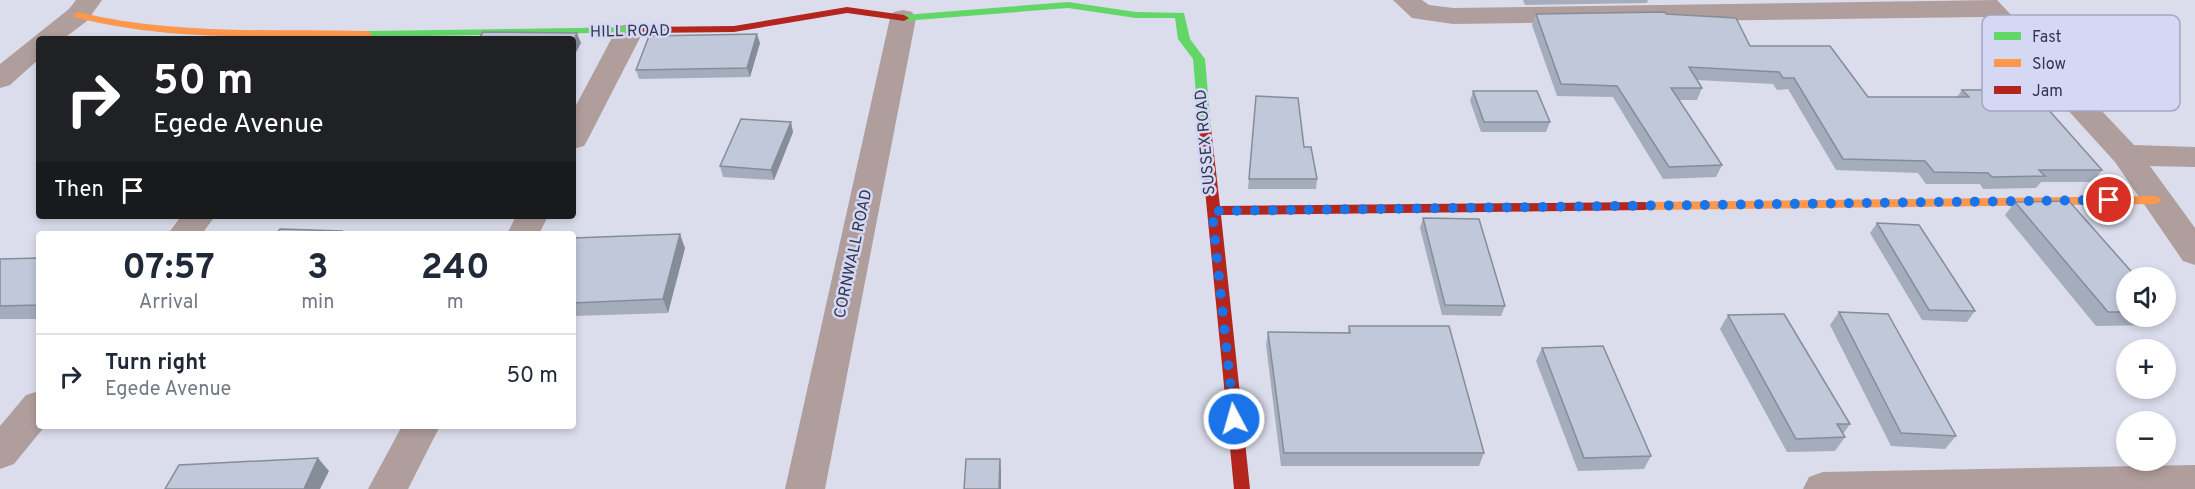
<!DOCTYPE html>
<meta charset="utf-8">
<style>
:root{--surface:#fff;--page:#f2f2f3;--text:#1f2937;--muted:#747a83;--line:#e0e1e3}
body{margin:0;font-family:Overpass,sans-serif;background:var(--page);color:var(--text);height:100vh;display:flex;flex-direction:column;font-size:22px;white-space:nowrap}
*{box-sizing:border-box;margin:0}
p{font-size:20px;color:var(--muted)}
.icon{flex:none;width:33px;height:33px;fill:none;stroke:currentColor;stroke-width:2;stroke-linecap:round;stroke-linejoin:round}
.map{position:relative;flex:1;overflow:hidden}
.sheet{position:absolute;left:36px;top:231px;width:540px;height:198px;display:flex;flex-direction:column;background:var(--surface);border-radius:6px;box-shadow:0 3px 9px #0003}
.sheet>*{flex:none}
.hud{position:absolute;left:36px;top:36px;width:540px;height:183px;border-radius:6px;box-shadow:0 3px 9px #0003;background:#202124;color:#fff;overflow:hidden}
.buttons{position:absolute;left:2116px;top:267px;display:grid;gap:12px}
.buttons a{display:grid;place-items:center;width:60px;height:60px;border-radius:50%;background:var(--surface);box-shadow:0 3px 9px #0003;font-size:30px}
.pin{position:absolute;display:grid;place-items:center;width:51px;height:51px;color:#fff;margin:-26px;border:3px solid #fff;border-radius:50%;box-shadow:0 2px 6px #0007}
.me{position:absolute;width:66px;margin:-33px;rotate:354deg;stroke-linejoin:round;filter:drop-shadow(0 0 4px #0008)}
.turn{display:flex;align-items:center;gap:21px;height:126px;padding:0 18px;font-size:27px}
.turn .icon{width:78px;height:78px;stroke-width:2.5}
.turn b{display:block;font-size:42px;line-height:51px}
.then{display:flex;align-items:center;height:57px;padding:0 18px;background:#0003;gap:12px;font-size:22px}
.eta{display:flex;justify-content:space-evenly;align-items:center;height:102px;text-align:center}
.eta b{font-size:36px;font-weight:700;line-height:42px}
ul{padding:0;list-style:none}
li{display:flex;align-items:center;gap:18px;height:84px;padding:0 18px;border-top:2px solid var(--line)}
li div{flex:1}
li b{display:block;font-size:22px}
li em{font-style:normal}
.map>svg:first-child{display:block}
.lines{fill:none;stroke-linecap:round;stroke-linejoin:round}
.street{fill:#af9e9c;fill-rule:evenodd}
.fast{fill:#63d668;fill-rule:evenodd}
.slow{fill:#ff974d;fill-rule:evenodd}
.jam{fill:#b3261e;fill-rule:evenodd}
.wall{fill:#a5acbb}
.shaded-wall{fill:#868c98}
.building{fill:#c0c8d9;stroke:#868c98;stroke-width:1.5}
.route{stroke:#1a73e8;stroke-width:10;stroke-dasharray:0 18}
.labels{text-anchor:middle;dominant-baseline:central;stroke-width:5;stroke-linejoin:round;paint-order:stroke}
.street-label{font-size:16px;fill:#323650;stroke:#d4d8f3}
.key{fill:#d4d8f3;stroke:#a3a7c2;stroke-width:1.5}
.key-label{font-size:16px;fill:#323650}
</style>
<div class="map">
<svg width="2195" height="489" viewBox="0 0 2195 489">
<rect width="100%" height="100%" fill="#dbddec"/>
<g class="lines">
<!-- street -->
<path class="street" d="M 76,0 L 102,0 L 87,21 L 63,39 L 39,39 L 39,59 L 10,85 L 0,88 L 0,64 L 69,9 Z
M 1393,0 L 1422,0 L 1429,5 L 1453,8 L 1997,0 L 2134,145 L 2195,147 L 2195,167 L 2150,166 L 2195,228 L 2195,265 L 2183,261 L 2115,162 L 1983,17 L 1453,24 L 1412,18 Z
M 903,10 L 912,12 L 916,18 L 825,489 L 785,489 L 890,18 L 894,12 Z
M 629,24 L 639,26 L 643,32 L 588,139 L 584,146 L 573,149 L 573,111 L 615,32 L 619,26 Z
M 181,216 L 215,216 L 202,234 L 168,234 Z
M 516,216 L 548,216 L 539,234 L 507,234 Z
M 39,391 L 39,426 L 45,426 L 14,464 L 0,469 L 0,426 L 26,395 Z
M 402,426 L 440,426 L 408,489 L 368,489 Z
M 2195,465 L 2195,489 L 1803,489 L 1809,477 L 1823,472 Z"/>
<!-- fast -->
<path class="fast" d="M 1068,2 L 1136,12 L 1184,13 L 1190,39 L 1205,59 L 1211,128 L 1209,131 L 1205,132 L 1199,128 L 1193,59 L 1178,39 L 1175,18 L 1136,18 L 1068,8 L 904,21 L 899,18 L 904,15 Z
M 642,27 L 648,30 L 646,32 L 367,37 L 361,34 L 367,31 Z"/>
<!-- slow -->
<path class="slow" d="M 78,12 C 171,35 271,29 367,31 L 373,34 L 367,37 C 270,36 169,42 74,17 L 73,15 Z
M 2156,196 L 2162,200 L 2156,204 L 1645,210 L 1638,206 L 1645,202 Z"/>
<!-- jam -->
<path class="jam" d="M 847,7 L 904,15 L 909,18 L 904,21 L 847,13 L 734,32 L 642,33 L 636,30 L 642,27 L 734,26 Z
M 1205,124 L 1211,128 L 1220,206 L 1645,202 L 1652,206 L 1645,210 L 1221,215 L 1250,489 L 1234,489 L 1199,128 Z"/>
</g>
<!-- wall -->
<path class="wall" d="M 1523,0 L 1648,0 L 1647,3 L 1525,5 Z
M 1536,14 L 1666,14 L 1750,46 L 1868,97 L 1957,97 L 1962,90 L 2102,170 L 2093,182 L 2041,182 L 2036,188 L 1983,189 L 1980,184 L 1926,184 L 1918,173 L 1836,170 L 1788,89 L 1777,90 L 1773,84 L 1697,80 L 1702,88 L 1697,100 L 1678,100 L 1722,165 L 1716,177 L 1663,179 L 1613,97 L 1557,96 L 1532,25 Z
M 760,43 L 750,77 L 639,79 L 636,70 Z
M 1473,91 L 1550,122 L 1546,132 L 1481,132 L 1470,101 Z
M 1256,96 L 1304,147 L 1317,179 L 1316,189 L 1248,189 Z
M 793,132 L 774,180 L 723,177 L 720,166 Z
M 2015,202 L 2127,278 L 2127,316 L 2162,316 L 2154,325 L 2096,326 L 2005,215 Z
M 1423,218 L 1505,306 L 1501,316 L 1442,315 L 1420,228 Z
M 1877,223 L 1975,311 L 1967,322 L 1922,320 L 1870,233 Z
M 573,238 L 685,248 L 668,313 L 573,316 Z
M 39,258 L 39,319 L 0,319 L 0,259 Z
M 1839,312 L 1956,436 L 1945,449 L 1891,446 L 1830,325 Z
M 1728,315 L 1850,424 L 1843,434 L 1845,437 L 1835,451 L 1787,452 L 1720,329 Z
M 1349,326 L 1484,453 L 1479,466 L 1281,466 L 1266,345 L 1268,332 L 1348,332 Z
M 1542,348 L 1651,456 L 1644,469 L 1578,471 L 1536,361 Z"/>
<!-- shaded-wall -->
<path class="shaded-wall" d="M 577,33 L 581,43 L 573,58 L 573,41 Z
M 757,34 L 760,43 L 750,77 L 747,68 Z
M 791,122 L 793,132 L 774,180 L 771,170 Z
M 680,234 L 685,248 L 668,313 L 663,299 Z
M 318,458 L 329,471 L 320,489 L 304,489 Z
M 1000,459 L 1001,469 L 1001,489 L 999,489 Z"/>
<!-- building -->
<path class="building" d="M 1665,12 L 1666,14 L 1736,18 L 1750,46 L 1830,46 L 1868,97 L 1969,97 L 1962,90 L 2031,90 L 2102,170 L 2039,170 L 2045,176 L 1992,177 L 1988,173 L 1934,172 L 1925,161 L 1843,159 L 1794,78 L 1783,78 L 1779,72 L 1689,67 L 1702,88 L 1671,88 L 1722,165 L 1669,167 L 1617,86 L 1561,84 L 1536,14 Z
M 483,32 L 577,33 L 573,41 L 573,39 L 372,39 L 373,38 L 480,37 Z
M 757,34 L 747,68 L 636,70 L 649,36 Z
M 1473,91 L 1537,91 L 1550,122 L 1484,122 Z
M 1256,96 L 1298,98 L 1304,147 L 1311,147 L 1317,179 L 1249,179 Z
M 741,119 L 791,122 L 771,170 L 720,166 Z
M 2069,201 L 2137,278 L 2127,278 L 2127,312 L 2108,312 L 2015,202 Z
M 1423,218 L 1479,219 L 1505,306 L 1445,305 Z
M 1877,223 L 1919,225 L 1975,311 L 1929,310 Z
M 280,229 L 342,231 L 340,234 L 276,234 Z
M 680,234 L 663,299 L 573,303 L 573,238 Z
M 39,258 L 39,305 L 0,306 L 0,259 Z
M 1839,312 L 1888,314 L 1956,436 L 1901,433 Z
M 1784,314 L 1850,424 L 1837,424 L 1845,437 L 1796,439 L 1728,315 Z
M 1349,326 L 1449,326 L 1484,453 L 1284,453 L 1268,332 L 1350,333 Z
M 1603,346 L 1651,456 L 1584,458 L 1542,348 Z
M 318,458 L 304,489 L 165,489 L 179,465 Z
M 966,459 L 1000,459 L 999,489 L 964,489 Z"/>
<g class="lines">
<!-- route -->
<path class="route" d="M 1234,419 L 1212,211 L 2109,200"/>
</g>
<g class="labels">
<!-- street labels -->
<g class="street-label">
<text transform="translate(630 32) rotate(-1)">HILL ROAD</text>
<text transform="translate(1206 142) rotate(-95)">SUSSEX ROAD</text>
<text transform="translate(854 254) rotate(-78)">CORNWALL ROAD</text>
</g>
</g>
<!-- legend -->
<rect x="1982" y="15" width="198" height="96" rx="9" class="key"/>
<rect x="1994" y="32" width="27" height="8" fill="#63d668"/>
<rect x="1994" y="59" width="27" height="8" fill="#ff974d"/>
<rect x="1994" y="86" width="27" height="8" fill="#b3261e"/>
<g class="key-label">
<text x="2032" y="42">Fast</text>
<text x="2032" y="69">Slow</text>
<text x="2032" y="96">Jam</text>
</g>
</svg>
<div class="buttons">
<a><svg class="icon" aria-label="sound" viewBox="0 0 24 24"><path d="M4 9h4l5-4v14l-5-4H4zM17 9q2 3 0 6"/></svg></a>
<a>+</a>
<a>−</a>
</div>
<div class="pin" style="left:2109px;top:200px;background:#d93025"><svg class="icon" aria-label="arrive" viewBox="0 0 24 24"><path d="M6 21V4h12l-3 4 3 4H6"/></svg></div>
<svg class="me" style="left:1234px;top:419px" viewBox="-20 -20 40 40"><circle r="17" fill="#1a73e8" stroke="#fff" stroke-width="3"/><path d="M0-11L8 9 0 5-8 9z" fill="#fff"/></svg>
<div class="hud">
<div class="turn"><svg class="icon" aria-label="right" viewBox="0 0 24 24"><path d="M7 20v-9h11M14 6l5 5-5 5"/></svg><div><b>50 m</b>Egede Avenue</div></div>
<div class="then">Then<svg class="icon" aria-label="arrive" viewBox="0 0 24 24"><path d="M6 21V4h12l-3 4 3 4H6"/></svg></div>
</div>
<section class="sheet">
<div class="eta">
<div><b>07:57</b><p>Arrival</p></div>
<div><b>3</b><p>min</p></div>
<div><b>240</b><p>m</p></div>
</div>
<ul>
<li><svg class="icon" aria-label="right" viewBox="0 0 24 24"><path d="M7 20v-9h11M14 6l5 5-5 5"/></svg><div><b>Turn right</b><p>Egede Avenue</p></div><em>50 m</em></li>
</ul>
</section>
</div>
